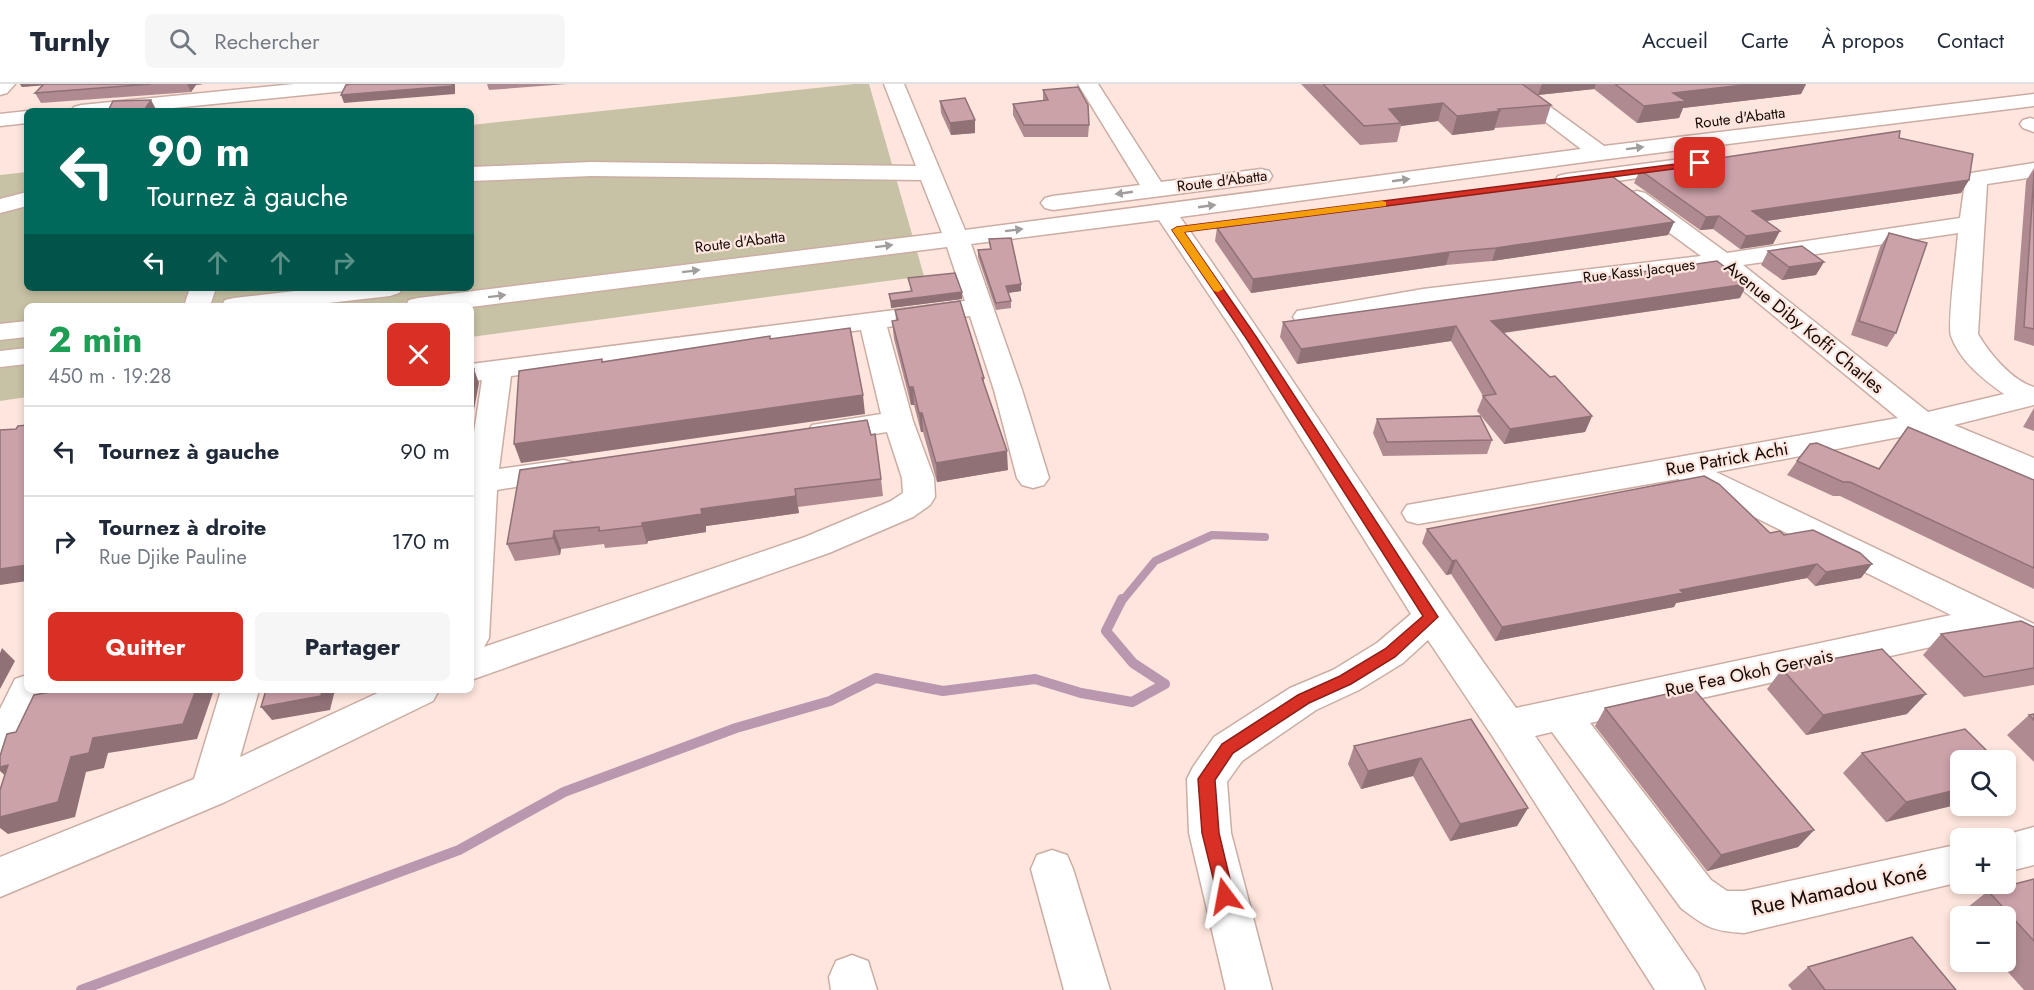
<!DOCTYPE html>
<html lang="fr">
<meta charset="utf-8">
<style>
:root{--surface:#fff;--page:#f6f6f7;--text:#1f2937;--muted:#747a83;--line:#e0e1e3;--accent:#d93025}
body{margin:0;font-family:Jost,sans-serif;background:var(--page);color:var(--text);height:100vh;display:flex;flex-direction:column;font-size:22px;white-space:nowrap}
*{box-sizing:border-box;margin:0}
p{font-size:20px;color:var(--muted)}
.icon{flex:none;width:33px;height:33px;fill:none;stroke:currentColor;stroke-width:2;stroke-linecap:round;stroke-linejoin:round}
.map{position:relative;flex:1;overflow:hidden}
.details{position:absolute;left:24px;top:219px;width:450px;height:390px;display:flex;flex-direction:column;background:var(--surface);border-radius:9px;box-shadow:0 3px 9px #0003}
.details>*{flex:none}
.banner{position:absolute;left:24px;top:24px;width:450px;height:183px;border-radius:9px;box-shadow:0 3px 9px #0003;background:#00695c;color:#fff;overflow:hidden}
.controls{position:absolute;left:1950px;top:666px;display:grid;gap:12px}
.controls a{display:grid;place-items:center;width:66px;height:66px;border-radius:9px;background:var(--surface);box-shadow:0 3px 9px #0003;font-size:30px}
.pin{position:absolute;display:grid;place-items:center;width:51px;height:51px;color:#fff;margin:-26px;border-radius:12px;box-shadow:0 3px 9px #0006}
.me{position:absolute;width:66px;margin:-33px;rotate:347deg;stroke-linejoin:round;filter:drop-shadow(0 0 4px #0008)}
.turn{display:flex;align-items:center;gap:21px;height:126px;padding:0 24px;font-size:27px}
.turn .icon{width:78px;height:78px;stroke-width:2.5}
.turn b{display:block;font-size:42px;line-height:51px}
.lanes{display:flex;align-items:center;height:57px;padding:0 24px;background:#0003;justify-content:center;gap:30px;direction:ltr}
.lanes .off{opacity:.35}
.round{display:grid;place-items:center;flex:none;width:63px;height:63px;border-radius:9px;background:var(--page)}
.overview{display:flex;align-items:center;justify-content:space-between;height:102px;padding:0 24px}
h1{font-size:36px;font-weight:700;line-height:45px;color:#1e9e55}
.cta{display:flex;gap:12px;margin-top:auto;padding:12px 24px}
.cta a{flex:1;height:69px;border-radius:9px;background:var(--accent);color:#fff;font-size:24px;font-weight:700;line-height:69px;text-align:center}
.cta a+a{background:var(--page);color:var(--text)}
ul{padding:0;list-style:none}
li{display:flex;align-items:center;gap:18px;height:90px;padding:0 24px;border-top:2px solid var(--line)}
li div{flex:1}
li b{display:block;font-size:22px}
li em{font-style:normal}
header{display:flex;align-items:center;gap:36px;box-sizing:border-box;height:84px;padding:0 30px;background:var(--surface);border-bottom:2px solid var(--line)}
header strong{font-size:28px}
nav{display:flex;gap:33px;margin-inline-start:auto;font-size:21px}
.search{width:420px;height:54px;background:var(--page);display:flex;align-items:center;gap:15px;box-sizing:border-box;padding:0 21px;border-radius:9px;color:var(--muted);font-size:22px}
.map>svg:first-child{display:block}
.green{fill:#c7c2a5}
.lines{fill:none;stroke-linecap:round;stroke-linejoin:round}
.stream-far1{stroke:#b997ae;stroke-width:8}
.stream{stroke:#b997ae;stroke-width:10}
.minor-casing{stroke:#cbada3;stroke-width:3}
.minor{fill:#fff;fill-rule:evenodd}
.wall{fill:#af8b91}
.shaded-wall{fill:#8f7176}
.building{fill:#cca2a9;stroke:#8f7176;stroke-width:1.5}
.oneway{fill:#a19d9c}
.route{fill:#d93025;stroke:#8d1f18;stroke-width:1.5}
.slow{fill:#f59e0b}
.labels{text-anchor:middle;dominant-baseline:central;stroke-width:4.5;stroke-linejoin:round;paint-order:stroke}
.far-street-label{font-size:15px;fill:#140a07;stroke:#fee5dd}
.street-label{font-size:18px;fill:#140a07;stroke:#fee5dd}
.near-street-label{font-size:21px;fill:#140a07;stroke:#fee5dd}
</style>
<header>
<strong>Turnly</strong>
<div class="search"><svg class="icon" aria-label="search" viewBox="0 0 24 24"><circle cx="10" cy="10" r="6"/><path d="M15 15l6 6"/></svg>Rechercher</div>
<nav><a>Accueil</a><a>Carte</a><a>À propos</a><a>Contact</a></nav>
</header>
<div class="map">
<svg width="2034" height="906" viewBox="0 0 2034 906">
<rect width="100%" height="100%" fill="#fee5dd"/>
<!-- green -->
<path class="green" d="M 854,0 L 869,0 L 924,192 L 471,253 L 471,222 L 27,222 L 27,313 L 0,317 L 0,91 L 27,88 L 27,204 L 471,204 L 471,41 Z"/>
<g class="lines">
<!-- stream-far1 -->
<path class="stream-far1" d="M 1122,517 L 1155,477 L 1212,451 L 1265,453"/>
<!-- stream -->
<path class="stream" d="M 81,906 L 459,766 L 564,708 L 736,644 L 830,617 L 876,594 L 943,607 L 1035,595 L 1081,609 L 1132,618 L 1165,600 L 1133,579 L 1106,547 L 1122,515"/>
<defs>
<path id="minor" d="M 0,0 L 15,0 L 7,9 L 0,11 Z
M 294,0 L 365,0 L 362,4 L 355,6 L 143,27 L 71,27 L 74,23 L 81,21 Z
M 884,0 L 904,0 L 965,146 L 1581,65 L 1496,0 L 1519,0 L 1604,62 L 2034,10 L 2034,22 L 1600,76 L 1180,133 C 1295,295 1400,463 1516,624 L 1951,531 L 1678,395 L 1418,440 L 1407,437 L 1402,429 L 1407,421 L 1898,334 L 1717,185 L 1423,221 L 1306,241 L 1297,239 L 1293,233 L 1297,227 L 1423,205 L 1701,172 L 1629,119 L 1625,114 L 1629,109 L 1637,107 L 1645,109 L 1727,169 L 1960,134 L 1965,98 L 1971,89 L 2034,79 L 2034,93 L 1987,100 L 1978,250 C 1989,269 2012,297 2034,303 L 2034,321 L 1954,341 L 2034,374 L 2034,396 L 1920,349 L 1716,388 L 2034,540 L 2034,570 L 1989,550 L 1590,639 L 1711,796 L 1727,807 L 1744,807 L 1960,760 L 1960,798 L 1744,849 C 1712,847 1706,843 1681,824 L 1552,648 L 1535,652 L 1698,890 L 1705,906 L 1655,906 L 1493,653 L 1428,556 L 1403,579 L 1359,606 L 1316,626 L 1242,677 L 1227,698 L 1231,749 L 1272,906 L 1226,906 L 1189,749 L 1187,695 L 1193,683 L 1214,653 L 1290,604 L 1333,586 L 1377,559 L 1411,530 L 1238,254 L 1159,136 L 971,160 L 1022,306 L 1049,394 L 1044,401 L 1033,404 L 1022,401 L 1017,394 L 994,306 L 970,232 L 887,243 L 913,337 L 934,394 L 935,413 L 930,421 L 913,433 L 829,469 L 471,596 L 471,368 L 482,296 L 471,298 L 471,280 L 965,217 L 947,163 L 471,223 L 405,222 L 409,216 L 418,214 L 942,149 L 921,96 L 591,92 L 471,97 L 471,83 L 591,78 L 916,82 ZM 1958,149 C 1957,166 1947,240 1951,252 C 1960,277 1983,295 2004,310 L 1928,328 L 1743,181 ZM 861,246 L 881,330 L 812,341 L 808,348 L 812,355 L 823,358 L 887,348 L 902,394 L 903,409 L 891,417 L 805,453 L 484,563 L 489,554 L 497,406 L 575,393 L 580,386 L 575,379 L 564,376 L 499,385 L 511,292 Z
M 1078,0 L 1098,0 L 1161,98 L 1261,85 L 1269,87 L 1272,92 L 1269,97 L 1261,99 L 1053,126 L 1045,124 L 1041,119 L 1045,114 L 1053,112 L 1140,101 Z
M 27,27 L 27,39 L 0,42 L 0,30 Z
M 2030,34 L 2034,35 L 2034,48 L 2023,44 L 2020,40 L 2023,36 Z
M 1681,75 L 1689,77 L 1692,82 L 1689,87 L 1566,104 L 1558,102 L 1555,97 L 1558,92 L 1566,90 Z
M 27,108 L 27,122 L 0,129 L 0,115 Z
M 190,204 L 216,204 L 210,222 L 184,222 Z
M 322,204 L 403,204 L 399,209 L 390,212 L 302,222 L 221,222 L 225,216 L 234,214 Z
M 27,237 L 27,253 L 0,256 L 0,240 Z
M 27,264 L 27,280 L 0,283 L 0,267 Z
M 27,591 L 27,606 L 47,606 L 14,676 L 0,680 L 0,625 L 15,595 Z
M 221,606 L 259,606 L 240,673 L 384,606 L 439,606 L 433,617 L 225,718 L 0,813 L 0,773 L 194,695 Z
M 2034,743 L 2034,781 L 2006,788 L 2006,754 L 1994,754 Z
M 1052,766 L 1067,771 L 1073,785 L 1110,906 L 1064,906 L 1031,785 L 1037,771 Z
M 852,871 L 868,877 L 877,906 L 831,906 L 829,893 L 836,877 Z"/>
</defs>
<!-- minor casing -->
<use href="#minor" class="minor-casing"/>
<!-- minor -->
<use href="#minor" class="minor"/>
</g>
<!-- wall -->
<path class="wall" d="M 20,0 L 203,0 L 196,1 L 191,8 L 41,19 L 35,9 L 42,1 L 22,3 Z
M 487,0 L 567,0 L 489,6 Z
M 1301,0 L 1806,0 L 1801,10 L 1683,24 L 1679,34 L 1637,39 L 1594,5 L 1538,11 L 1523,0 L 1551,21 L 1545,40 L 1495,44 L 1494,46 L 1452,51 L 1438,37 L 1401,42 L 1397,58 L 1360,61 Z
M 1043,6 L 1089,41 L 1088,53 L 1024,53 L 1013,31 L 1013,20 L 1043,16 Z
M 940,17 L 975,36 L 975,49 L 951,51 L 941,29 Z
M 1899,54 L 1969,96 L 1961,109 L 1766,137 L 1773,160 L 1740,165 L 1713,145 L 1700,146 L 1634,99 L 1640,86 Z
M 2034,84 L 2034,262 L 2014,256 L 2026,97 Z
M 1674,138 L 1668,151 L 1492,177 L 1446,181 L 1251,209 L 1215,157 L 1217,144 Z
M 1889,149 L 1896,249 L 1887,263 L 1851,251 L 1880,163 Z
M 989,155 L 1021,207 L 1008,209 L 1011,217 L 1011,224 L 996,226 L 978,173 L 978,166 L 990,165 Z
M 1768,167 L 1816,191 L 1782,196 L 1761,181 Z
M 908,194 L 962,215 L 891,224 L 889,210 L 911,207 Z
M 1592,195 L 1740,214 L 1504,249 L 1550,293 L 1592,332 L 1585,348 L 1504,360 L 1477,327 L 1483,312 L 1451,257 L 1297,280 L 1280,253 L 1283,238 L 1591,197 Z
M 895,226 L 984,294 L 984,300 L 1008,386 L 937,398 L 923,348 L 921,348 L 914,321 L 911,321 L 894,255 L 892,237 L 896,236 Z
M 2034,324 L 2034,347 L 2023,343 Z
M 1377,335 L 1492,356 L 1487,370 L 1383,372 L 1373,349 Z
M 871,351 L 881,395 L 883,412 L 798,423 L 799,429 L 706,442 L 706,448 L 648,457 L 647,460 L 605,464 L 604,460 L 561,465 L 560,471 L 515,477 L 507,460 Z
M 1797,377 L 1878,385 L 2034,396 L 2034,505 L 1840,412 L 1833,412 L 1787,391 Z
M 1427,445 L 1770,449 L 1784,451 L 1861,494 L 1815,502 L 1807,494 L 1676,519 L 1674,523 L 1495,557 L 1451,490 L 1446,491 L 1422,459 Z
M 2034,543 L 2034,601 L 1964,613 L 1923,571 L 1941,550 Z
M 1782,585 L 1907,630 L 1806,651 L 1767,605 Z
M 1605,624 L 1814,746 L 1798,763 L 1707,787 L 1595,642 Z
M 2034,630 L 2034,678 L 2007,651 L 2029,631 Z
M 1471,635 L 1528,724 L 1517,742 L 1450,757 L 1413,692 L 1361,705 L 1348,680 L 1354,662 Z
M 1862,669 L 1996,676 L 1886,738 L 1843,689 Z
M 2034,795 L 2034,906 L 2024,906 L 1999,878 L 2006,878 L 2006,832 L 1960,833 L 1958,831 L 1988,807 Z
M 1808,883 L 1956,906 L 1792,906 L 1788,901 Z"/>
<!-- shaded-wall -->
<path class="shaded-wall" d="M 20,0 L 60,0 L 22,3 Z
M 187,0 L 203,0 L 196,1 L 191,8 Z
M 452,0 L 455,0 L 455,10 L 344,19 L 341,11 Z
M 1542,0 L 1596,0 L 1594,5 L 1538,11 Z
M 1752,0 L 1806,0 L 1801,10 L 1683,24 L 1679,34 L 1637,39 L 1644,22 L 1673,9 Z
M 151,16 L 157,27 L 129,27 Z
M 1443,19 L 1438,37 L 1401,42 L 1401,39 L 1389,25 Z
M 1500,27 L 1494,46 L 1452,51 L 1457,32 Z
M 975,36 L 975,49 L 951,51 L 950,39 Z
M 1969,96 L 1961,109 L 1745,140 L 1752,127 Z
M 1719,132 L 1713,145 L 1700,146 L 1706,133 Z
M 1674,138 L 1668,151 L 1492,177 L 1496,164 Z
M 1780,147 L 1773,160 L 1740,165 L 1746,152 Z
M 1450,168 L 1446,181 L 1251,209 L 1253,195 Z
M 1824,178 L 1816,191 L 1782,196 L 1789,183 Z
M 1021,200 L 1021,207 L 1006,209 L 1006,202 Z
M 1747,200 L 1740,214 L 1486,251 L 1491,237 Z
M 962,208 L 962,215 L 891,224 L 891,217 Z
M 1456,242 L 1451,257 L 1297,280 L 1301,265 Z
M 474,285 L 479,299 L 471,342 L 471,299 Z
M 909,303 L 913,303 L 914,321 L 911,321 Z
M 863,311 L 865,330 L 521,379 L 514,360 Z
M 919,329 L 922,329 L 923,348 L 921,348 Z
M 1592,332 L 1585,348 L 1504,360 L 1510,345 Z
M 1007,367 L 1008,386 L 937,398 L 936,379 Z
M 795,405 L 799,429 L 706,442 L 706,448 L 648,457 L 647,460 L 642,442 L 642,439 L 701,425 Z
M 554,447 L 561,465 L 560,471 L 553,454 Z
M 1456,476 L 1451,490 L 1446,491 L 1452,477 Z
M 1817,480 L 1807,494 L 1676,519 L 1674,523 L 1495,557 L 1502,543 L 1680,506 Z
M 1872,480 L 1861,494 L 1815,502 L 1826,488 Z
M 27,481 L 27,497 L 0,501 L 0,485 Z
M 2,564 L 15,577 L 0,605 L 0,569 Z
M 196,606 L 214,606 L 197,655 L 108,669 L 104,684 L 86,688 L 75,733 L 8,750 L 0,744 L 0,733 L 93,654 Z
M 322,606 L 335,606 L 330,626 L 272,636 L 261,623 Z
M 1926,610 L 1907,630 L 1806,651 L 1823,631 Z
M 1421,674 L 1413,692 L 1361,705 L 1368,687 Z
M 8,681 L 13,699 L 0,687 L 0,683 Z
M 2013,693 L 2006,699 L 2006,694 Z
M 1960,705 L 1960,720 L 1886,738 L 1906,718 Z
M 1528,724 L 1517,742 L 1450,757 L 1460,740 Z
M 1814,746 L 1798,763 L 1707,787 L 1721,771 Z"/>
<!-- building -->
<path class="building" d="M 44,0 L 151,0 L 35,9 Z
M 350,0 L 452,0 L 452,2 L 341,11 L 346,1 Z
M 1323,0 L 1522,0 L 1551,21 L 1498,25 L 1500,27 L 1457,32 L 1443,19 L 1389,25 L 1401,39 L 1364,42 Z
M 1615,0 L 1752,0 L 1673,9 L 1686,17 L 1644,22 Z
M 1078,3 L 1088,21 L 1089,41 L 1024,41 L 1013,20 L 1048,16 L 1043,6 Z
M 965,14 L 975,36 L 950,39 L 940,17 Z
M 151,16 L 145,25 L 129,27 L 108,27 L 113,17 Z
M 1900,47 L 1899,54 L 1973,70 L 1969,96 L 1752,127 L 1780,147 L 1746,152 L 1719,132 L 1706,133 L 1640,86 Z
M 2034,89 L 2034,245 L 2024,243 Z
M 1609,90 L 1674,138 L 1496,164 L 1450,168 L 1253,195 L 1217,144 Z
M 1889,149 L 1927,159 L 1896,249 L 1859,237 Z
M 1011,154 L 1021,200 L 1006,202 L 1011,217 L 996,219 L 978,166 L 991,165 L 989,155 Z
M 1802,162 L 1824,178 L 1789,183 L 1768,167 Z
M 1717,177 L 1747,200 L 1491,237 L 1550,293 L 1555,292 L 1592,332 L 1510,345 L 1483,312 L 1496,310 L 1456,242 L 1301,265 L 1283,238 L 1593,196 L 1592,195 Z
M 955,189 L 962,208 L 891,217 L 889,210 L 912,207 L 908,194 Z
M 960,217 L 984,294 L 982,294 L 1007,367 L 936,379 L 922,329 L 919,329 L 913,303 L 909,303 L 892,237 L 898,236 L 895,226 Z
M 850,244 L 863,311 L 514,360 L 519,287 L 602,275 L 602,278 L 770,252 L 770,255 Z
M 474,285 L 471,299 L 471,286 Z
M 1480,332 L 1492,356 L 1387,358 L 1377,335 Z
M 867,336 L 871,351 L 875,350 L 881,395 L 795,405 L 796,412 L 701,425 L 702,430 L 642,439 L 642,442 L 599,447 L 599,443 L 554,447 L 553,454 L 507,460 L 520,386 Z
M 27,341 L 27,481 L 0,485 L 0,346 L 16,345 L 18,342 Z
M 1908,343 L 2034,396 L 2034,484 L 1850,398 L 1843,398 L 1797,377 L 1810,360 L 1817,359 L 1879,385 Z
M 1704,392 L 1719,400 L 1770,449 L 1780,447 L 1784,451 L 1813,446 L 1860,469 L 1872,480 L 1826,488 L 1817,480 L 1680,506 L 1683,509 L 1502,543 L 1456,476 L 1452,477 L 1427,445 Z
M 2021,537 L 2034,543 L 2034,584 L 1984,593 L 1941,550 Z
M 1882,565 L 1926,610 L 1823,631 L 1782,585 Z
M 1693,604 L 1814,746 L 1721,771 L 1605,624 Z
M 56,606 L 196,606 L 183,640 L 93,654 L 89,669 L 71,673 L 58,718 L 0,733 L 0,706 L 8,681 L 0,683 L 0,672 L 7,650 L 16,648 L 34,611 L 55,607 Z
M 266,606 L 322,606 L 321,612 L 261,623 Z
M 2034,630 L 2034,636 L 2029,631 Z
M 1471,635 L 1528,724 L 1460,740 L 1421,674 L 1368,687 L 1354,662 Z
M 1965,645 L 1996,676 L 1960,676 L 1960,705 L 1906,718 L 1862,669 Z
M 2006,686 L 2013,693 L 2006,694 Z
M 2034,795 L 2034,857 L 1988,807 Z
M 1912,853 L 1956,906 L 1825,906 L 1808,883 Z"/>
<!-- one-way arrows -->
<defs><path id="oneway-solid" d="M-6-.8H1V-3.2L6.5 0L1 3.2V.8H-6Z" transform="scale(1.5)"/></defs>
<g class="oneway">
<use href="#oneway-solid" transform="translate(1635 64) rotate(-7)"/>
<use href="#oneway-solid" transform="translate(1401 96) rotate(-8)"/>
<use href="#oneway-solid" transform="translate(1124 109) rotate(172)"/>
<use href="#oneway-solid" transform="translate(1207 122) rotate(-8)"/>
<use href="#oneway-solid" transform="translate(1014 146) rotate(-7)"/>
<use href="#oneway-solid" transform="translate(884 162) rotate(-7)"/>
<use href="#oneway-solid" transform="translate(691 187) rotate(-7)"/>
<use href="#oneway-solid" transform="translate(497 212) rotate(-7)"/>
</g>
<!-- route -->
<path class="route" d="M 1700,77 L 1704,77 L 1704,81 L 1184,148 L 1257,254 L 1438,533 L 1395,573 L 1351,600 L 1309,619 L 1233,669 L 1215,696 L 1219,749 L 1234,812 L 1232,818 L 1225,821 L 1219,818 L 1202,749 L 1198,695 L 1222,660 L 1298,611 L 1340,592 L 1385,565 L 1423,532 L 1246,254 L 1172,146 L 1177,143 Z"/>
<!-- slow -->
<path class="slow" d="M 1382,117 L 1386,118 L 1386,122 L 1184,148 L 1223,205 L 1218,208 L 1214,207 L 1172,146 L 1177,143 Z"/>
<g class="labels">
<!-- far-street labels -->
<g class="far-street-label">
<text transform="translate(1740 34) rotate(-7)">Route d'Abatta</text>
<text transform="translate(1222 97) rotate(-7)">Route d'Abatta</text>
<text transform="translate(740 158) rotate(-7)">Route d'Abatta</text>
<text transform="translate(1639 187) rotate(-7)">Rue Kassi Jacques</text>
</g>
<!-- street labels -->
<g class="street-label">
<text transform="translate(1804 243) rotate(39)">Avenue Diby Koffi Charles</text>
<text transform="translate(1727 375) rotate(-10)">Rue Patrick Achi</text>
<text transform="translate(1749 589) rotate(-12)">Rue Fea Okoh Gervais</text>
</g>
<!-- near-street labels -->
<g class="near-street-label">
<text transform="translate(1839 806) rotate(-12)">Rue Mamadou Koné</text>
</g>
</g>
</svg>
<div class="controls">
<a><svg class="icon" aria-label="search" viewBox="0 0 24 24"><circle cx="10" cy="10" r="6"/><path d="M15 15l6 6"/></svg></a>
<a>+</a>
<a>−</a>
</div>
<div class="pin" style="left:1700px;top:79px;background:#d93025"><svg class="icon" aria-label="arrive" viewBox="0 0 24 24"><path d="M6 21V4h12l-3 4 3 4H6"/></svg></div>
<svg class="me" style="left:1225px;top:812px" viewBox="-20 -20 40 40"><path d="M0-17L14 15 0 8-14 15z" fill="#d93025" stroke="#fff" stroke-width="4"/></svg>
<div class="banner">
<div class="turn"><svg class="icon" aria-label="left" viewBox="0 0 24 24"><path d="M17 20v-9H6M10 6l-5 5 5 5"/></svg><div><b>90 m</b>Tournez à gauche</div></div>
<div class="lanes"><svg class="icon" aria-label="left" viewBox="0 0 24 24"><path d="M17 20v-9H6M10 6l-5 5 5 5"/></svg><svg class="icon off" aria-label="ahead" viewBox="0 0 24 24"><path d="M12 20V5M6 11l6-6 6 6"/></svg><svg class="icon off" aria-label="ahead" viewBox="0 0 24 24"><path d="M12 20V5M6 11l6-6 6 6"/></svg><svg class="icon off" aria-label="right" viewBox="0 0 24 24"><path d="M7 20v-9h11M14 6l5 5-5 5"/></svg></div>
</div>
<section class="details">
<div class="overview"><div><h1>2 min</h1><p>450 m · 19:28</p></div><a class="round" style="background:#d93025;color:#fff"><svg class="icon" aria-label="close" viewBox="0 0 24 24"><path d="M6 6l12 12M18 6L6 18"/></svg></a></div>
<ul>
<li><svg class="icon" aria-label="left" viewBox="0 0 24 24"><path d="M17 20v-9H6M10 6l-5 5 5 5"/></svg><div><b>Tournez à gauche</b></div><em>90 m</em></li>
<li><svg class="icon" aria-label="right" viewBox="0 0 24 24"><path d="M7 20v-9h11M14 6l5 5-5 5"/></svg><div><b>Tournez à droite</b><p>Rue Djike Pauline</p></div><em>170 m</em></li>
</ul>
<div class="cta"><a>Quitter</a><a>Partager</a></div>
</section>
</div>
